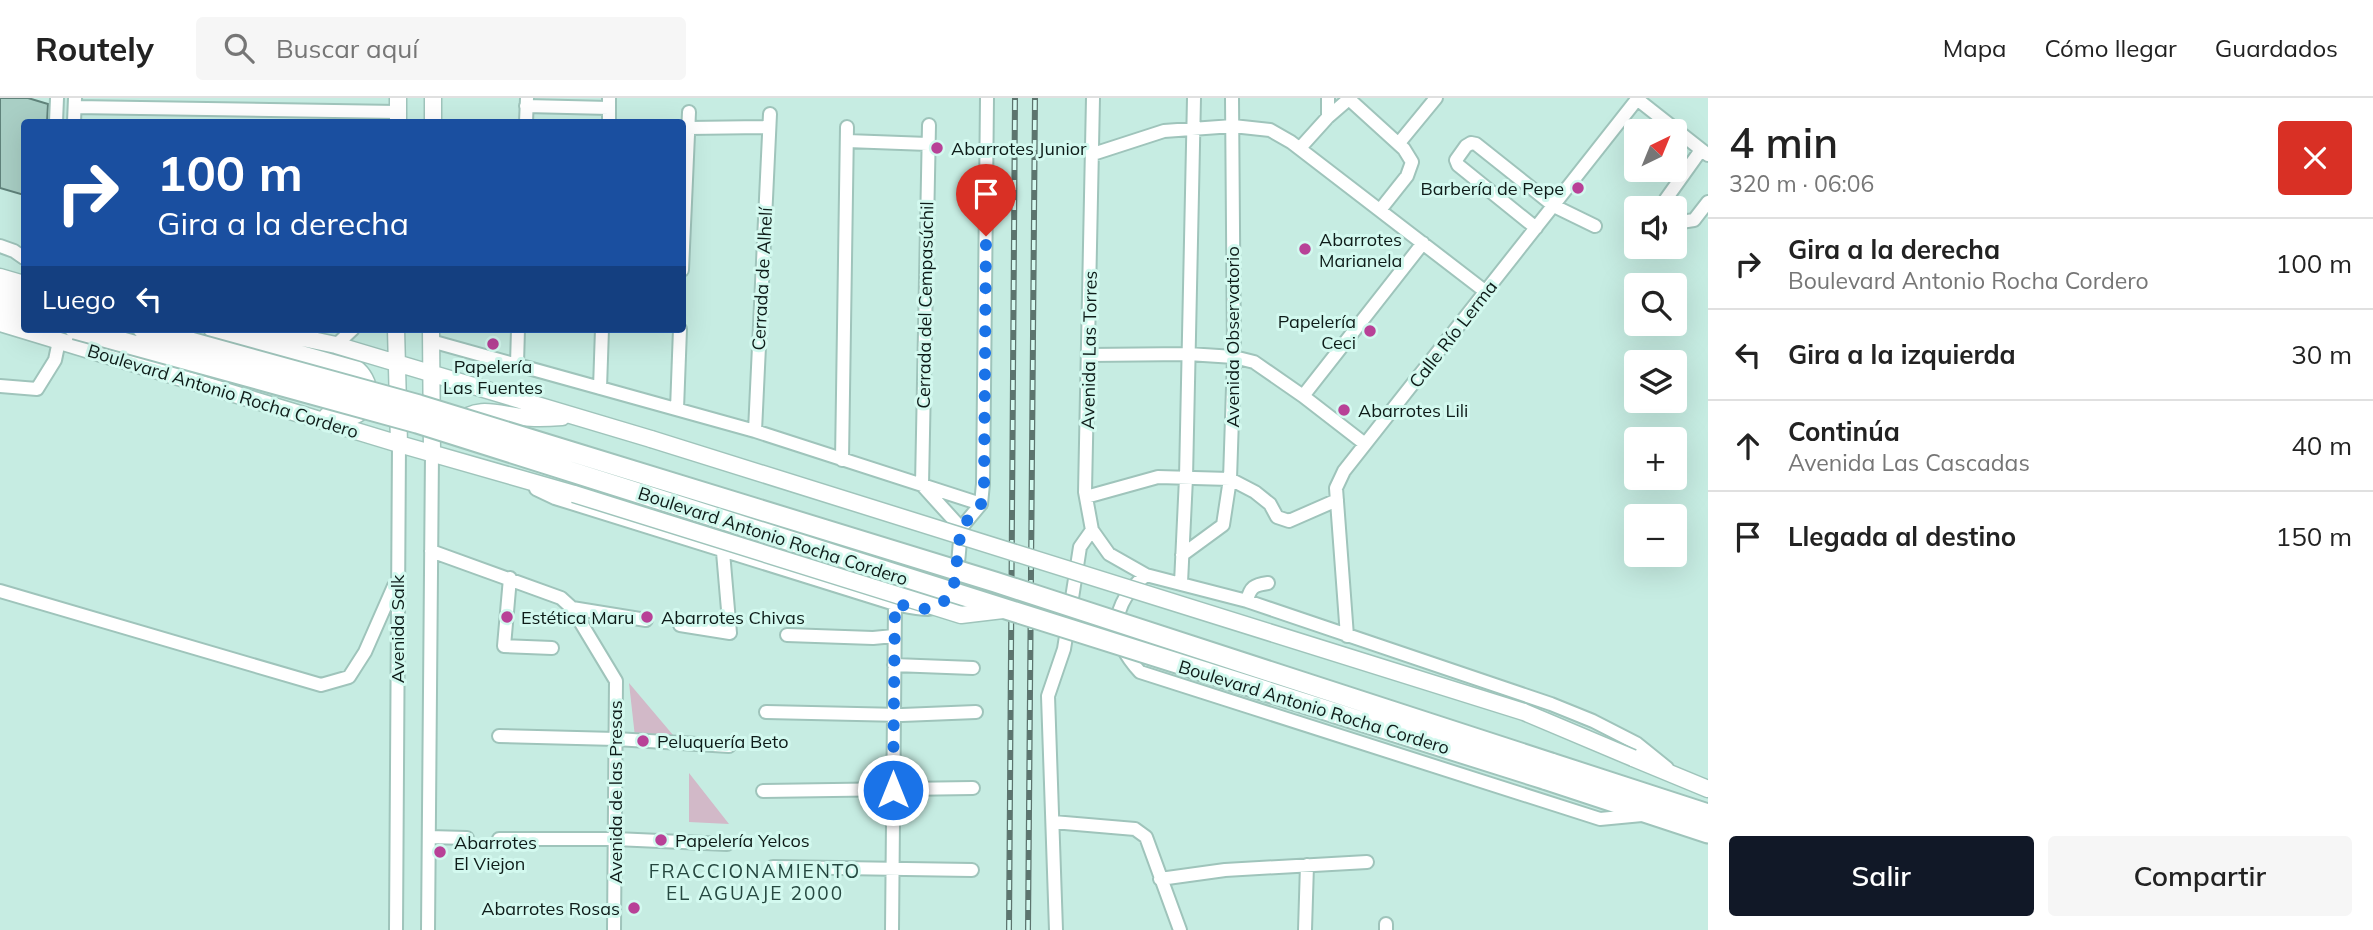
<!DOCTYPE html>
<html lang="es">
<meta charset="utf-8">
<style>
:root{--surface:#fff;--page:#f6f6f6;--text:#222;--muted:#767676;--line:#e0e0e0;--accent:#111827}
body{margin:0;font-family:Mulish,sans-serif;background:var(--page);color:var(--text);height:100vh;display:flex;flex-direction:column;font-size:26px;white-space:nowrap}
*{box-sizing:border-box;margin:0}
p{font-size:23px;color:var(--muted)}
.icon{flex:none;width:38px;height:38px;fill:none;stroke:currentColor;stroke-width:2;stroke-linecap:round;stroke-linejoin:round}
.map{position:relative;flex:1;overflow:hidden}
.sheet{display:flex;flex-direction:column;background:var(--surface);width:665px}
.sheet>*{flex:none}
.banner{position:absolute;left:21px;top:21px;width:665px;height:214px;border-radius:7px;box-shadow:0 7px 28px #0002;background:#1a4fa0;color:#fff;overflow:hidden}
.needle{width:46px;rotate:43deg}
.buttons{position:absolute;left:1624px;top:21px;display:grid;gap:14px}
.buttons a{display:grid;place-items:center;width:63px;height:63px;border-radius:7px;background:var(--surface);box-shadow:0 7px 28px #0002;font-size:35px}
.pin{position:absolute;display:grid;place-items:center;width:60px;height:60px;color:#fff;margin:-72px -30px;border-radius:50% 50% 50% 0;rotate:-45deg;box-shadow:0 0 7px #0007}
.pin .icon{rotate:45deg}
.me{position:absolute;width:77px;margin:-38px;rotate:0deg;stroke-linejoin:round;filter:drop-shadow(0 0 5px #0008)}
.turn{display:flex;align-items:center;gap:24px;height:147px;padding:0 21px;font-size:32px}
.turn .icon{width:91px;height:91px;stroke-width:2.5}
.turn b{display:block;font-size:49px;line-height:60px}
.then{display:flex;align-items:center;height:66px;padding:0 21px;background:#0003;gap:14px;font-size:26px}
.round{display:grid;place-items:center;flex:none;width:74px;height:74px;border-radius:7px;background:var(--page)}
.head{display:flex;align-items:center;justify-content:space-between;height:119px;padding:0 21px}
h1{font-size:42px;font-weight:600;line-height:52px}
.action{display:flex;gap:14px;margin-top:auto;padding:14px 21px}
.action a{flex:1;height:80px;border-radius:7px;background:var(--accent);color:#fff;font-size:28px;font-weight:600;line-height:80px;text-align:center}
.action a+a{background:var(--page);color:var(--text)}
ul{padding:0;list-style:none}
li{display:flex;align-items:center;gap:21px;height:91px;padding:0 21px;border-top:2px solid var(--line)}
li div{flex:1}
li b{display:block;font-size:26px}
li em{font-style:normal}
header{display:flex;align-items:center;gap:42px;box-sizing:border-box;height:98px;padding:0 35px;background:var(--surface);border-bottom:2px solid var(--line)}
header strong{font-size:33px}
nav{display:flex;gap:38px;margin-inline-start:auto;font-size:24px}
.search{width:490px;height:63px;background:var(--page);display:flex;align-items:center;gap:18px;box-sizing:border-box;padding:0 24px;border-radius:7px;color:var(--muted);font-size:26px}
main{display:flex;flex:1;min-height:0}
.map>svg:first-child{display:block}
.green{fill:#d2b9c8}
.building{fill:#a9cfc5;stroke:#60837b;stroke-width:2}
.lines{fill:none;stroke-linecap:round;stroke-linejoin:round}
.minor-casing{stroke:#9fc4bb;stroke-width:16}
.major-casing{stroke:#9fc4bb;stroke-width:19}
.highway-casing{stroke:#9fc4bb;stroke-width:23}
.minor{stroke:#fff;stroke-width:12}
.major{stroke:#fff;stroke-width:16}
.highway{stroke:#fff;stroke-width:19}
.rail-casing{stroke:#5c746e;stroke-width:6}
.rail{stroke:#d3f9ef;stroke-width:3.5;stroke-dasharray:10;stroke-linecap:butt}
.major-bridge-casing{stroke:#9fc4bb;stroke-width:19;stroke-linecap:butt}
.highway-bridge-casing{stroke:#9fc4bb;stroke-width:23;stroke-linecap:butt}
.major-bridge{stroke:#fff;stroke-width:16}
.highway-bridge{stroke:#fff;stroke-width:19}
.route{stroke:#1a73e8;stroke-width:12;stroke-dasharray:0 21.6}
.poi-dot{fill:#b84197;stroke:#d3f9ef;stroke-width:2.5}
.labels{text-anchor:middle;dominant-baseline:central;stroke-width:6;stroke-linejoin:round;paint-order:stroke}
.poi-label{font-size:18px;fill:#0e1c19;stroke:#d3f9ef;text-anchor:start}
.street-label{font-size:18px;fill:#0e1c19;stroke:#d3f9ef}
.neighbourhood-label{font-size:19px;letter-spacing:2px;fill:#264840;stroke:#d3f9ef}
</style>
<header>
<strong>Routely</strong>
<div class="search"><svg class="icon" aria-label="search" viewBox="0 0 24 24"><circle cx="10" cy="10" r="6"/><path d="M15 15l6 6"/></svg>Buscar aquí</div>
<nav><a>Mapa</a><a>Cómo llegar</a><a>Guardados</a></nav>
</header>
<main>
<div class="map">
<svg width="1708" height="832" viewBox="0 0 1708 832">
<rect width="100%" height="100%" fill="#c6ece2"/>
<!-- green -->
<path class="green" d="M 629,585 L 673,637 L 635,639 Z
M 689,675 L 729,726 L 689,724 Z"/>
<!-- building -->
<path class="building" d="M 0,0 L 28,0 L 48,6 L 47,24 L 24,24 L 24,97 L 0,90 Z"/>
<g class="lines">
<defs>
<path id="minor" d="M 1093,0 L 1085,394 L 1092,432 L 1109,456 L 1146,477 L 1247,503 L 1551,606 L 1593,623 L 1636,645 L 1667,670
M 1328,0 L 1328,19
M 1349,1 L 1404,51 L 1412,64 L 1407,78 L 1380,112
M 1637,1 L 1708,57
M 526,8 L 609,10
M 75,9 L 398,14
M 56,24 L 57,0
M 74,24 L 75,0
M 526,24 L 527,0
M 609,24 L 609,0
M 688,30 L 769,29
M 847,43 L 928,46
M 1399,45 L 1436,0
M 1300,50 L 1328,19 L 1350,0
M 1093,56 L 1164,33 L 1233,28 L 1270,32 L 1291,44 L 1486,194
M 1667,110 L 1666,101 L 1701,52
M 1675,119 L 1681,124 L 1694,122 L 1708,104
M 1536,130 L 1458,67 L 1456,62 L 1466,48 L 1471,45 L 1476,46 L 1554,108 L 1595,128
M 0,148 L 14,153 L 24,160
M 682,172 L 689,14
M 431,243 L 755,333 L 981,406
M 336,247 L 353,231
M 1089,257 L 1188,256 L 1234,259 L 1254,264 L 1303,298 L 1365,346
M 517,266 L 518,231
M 0,288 L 37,291 L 55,262 L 59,243
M 600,290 L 602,231
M 1303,298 L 1423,145
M 677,311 L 680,231
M 755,333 L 770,16
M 842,362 L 847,29
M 536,391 L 555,400 L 895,506 C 905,508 917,511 928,511 C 961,509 958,454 961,430 L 922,387 L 929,27
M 1086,399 L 1158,379 L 1230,381 L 1255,394 L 1270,406 L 1277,419 L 1289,423 L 1337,402
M 961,430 L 981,406 L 983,386 L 987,0
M 431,453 L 561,500 L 572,510 L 616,583 L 614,832
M 1182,457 L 1223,427 L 1230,381 L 1234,259 L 1232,0
M 1146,477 C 1110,506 1108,540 1140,574 L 1600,721 L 1642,717
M 510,480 L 504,548 L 552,550
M 1181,485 L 1186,380 L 1194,0
M 0,493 L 321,587 L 349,579 L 365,554 L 394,488
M 1247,503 C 1250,489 1254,487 1268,485
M 572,510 L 646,522
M 680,527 L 730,535 L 723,454
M 787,537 L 873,540 L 894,538
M 1347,538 L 1336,390 L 1344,373 L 1638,0
M 894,567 L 973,570
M 766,614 L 902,617 L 976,614
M 499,638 L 616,641 L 729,648
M 763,693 L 973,690
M 1053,724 L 1135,731 L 1146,739 L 1180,832
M 429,739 L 467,740
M 499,741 L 615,741 L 727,746
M 773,769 L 972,772
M 1160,781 L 1225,772 L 1367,764
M 396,832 L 399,346
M 428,832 L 432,355
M 892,832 L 895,506
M 1056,832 L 1048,598 L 1064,551 L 1080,449 L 1092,432
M 1305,832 L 1307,767
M 1386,832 L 1386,826"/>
<path id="major" d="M 398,24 L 398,0
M 433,24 L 433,0
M 0,179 L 24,186
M 0,225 L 399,346 L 574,396
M 212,231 L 358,272 C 373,286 374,313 350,319 C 342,320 334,319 327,318
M 260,231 L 336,247 L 651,341
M 396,231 L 399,346
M 431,231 L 432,355
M 459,325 C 477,306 500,317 523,319 C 536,321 549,320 562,319
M 1633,660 L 1708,691"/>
<path id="highway" d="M 0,191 L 24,198
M 0,210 L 24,217
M 1551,665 L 1708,716
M 1544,681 L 1708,735"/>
</defs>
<!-- minor casing -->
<use href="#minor" class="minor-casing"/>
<!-- major casing -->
<use href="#major" class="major-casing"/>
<!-- highway casing -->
<use href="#highway" class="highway-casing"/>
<!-- minor -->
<use href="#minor" class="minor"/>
<!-- major -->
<use href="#major" class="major"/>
<!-- highway -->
<use href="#highway" class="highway"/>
<defs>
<path id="rail" d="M 1009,832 L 1015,0
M 1028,832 L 1035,0"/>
</defs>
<!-- rail casing -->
<use href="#rail" class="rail-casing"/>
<!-- rail -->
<use href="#rail" class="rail"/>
<defs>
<path id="major-bridge" d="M 651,341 L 1524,614 L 1633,660
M 574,396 L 961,517 L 1003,512"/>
<path id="highway-bridge" d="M 75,231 L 417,325 L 1544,681
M 143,231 L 419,307 L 995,484 L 1551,665"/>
</defs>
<!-- major-bridge casing -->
<use href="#major-bridge" class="major-bridge-casing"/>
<!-- highway-bridge casing -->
<use href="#highway-bridge" class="highway-bridge-casing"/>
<!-- major-bridge -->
<use href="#major-bridge" class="major-bridge"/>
<!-- highway-bridge -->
<use href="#highway-bridge" class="highway-bridge"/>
</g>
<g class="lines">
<!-- route -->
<path class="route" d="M 893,692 L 895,506 L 926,511 L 938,508 L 948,500 L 954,486 L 961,430 L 981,406 L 984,386 L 986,138"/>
</g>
<!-- markers -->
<g class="poi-dot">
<circle cx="937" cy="50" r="7"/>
<circle cx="1578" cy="90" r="7"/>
<circle cx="1305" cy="151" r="7"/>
<circle cx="1370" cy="233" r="7"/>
<circle cx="493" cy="246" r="7"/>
<circle cx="1344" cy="312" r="7"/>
<circle cx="507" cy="519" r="7"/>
<circle cx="647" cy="519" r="7"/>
<circle cx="643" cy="643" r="7"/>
<circle cx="661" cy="742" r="7"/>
<circle cx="440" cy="754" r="7"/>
<circle cx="634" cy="810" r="7"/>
</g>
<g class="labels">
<!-- poi labels -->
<g class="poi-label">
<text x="951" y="50">Abarrotes Junior</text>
<text x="1564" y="90" text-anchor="end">Barbería de Pepe</text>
<text x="1319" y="141">Abarrotes<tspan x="1319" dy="21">Marianela</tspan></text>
<text x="1356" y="223" text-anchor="end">Papelería<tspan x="1356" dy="21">Ceci</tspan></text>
<text x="493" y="268" text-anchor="middle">Papelería<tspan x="493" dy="21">Las Fuentes</tspan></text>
<text x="1358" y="312">Abarrotes Lili</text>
<text x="521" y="519">Estética Maru</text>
<text x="661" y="519">Abarrotes Chivas</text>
<text x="657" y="643">Peluquería Beto</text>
<text x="675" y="742">Papelería Yelcos</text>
<text x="454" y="744">Abarrotes<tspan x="454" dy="21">El Viejon</tspan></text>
<text x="620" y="810" text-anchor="end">Abarrotes Rosas</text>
</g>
<!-- street labels -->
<g class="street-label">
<text transform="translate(762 181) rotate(-87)">Cerrada de Alhelí</text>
<text transform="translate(925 207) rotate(-89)">Cerrada del Cempasúchil</text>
<text transform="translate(1453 236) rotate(-52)">Calle Río Lerma</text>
<text transform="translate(1232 239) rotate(-90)">Avenida Observatorio</text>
<text transform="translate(1089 252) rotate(-89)">Avenida Las Torres</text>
<text transform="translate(223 293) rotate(17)">Boulevard Antonio Rocha Cordero</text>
<text transform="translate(773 438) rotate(18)">Boulevard Antonio Rocha Cordero</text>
<text transform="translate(397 531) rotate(-90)">Avenida Salk</text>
<text transform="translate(1314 609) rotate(17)">Boulevard Antonio Rocha Cordero</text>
<text transform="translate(615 694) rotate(-90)">Avenida de las Presas</text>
</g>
<!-- neighbourhood labels -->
<g class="neighbourhood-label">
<text x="755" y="773">FRACCIONAMIENTO<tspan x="755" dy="22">EL AGUAJE 2000</tspan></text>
</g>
</g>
</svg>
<div class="buttons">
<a><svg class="needle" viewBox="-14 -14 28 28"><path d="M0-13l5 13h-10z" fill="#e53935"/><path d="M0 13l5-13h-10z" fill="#767676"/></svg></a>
<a><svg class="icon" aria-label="sound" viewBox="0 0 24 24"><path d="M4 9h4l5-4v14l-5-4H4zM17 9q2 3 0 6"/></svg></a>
<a><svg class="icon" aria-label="search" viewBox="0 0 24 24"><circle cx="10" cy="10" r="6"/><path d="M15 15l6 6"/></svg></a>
<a><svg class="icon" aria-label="layers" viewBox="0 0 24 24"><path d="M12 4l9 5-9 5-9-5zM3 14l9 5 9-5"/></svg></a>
<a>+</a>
<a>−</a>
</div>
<div class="pin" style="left:986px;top:138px;background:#d93025"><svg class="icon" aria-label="arrive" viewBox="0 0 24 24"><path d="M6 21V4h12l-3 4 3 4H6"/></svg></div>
<svg class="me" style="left:893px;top:692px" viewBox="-20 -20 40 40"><circle r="17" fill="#1a73e8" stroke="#fff" stroke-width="3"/><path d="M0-11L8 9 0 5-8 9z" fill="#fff"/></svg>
<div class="banner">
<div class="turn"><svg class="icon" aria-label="right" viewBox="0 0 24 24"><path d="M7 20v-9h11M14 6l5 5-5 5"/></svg><div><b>100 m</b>Gira a la derecha</div></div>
<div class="then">Luego<svg class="icon" aria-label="left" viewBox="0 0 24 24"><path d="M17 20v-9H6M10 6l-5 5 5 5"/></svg></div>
</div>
</div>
<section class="sheet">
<div class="head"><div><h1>4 min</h1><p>320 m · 06:06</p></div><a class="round" style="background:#d93025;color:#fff"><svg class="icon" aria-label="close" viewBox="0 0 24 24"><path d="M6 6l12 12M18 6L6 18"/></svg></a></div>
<ul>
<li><svg class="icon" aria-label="right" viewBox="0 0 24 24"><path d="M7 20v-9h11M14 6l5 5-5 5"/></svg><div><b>Gira a la derecha</b><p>Boulevard Antonio Rocha Cordero</p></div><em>100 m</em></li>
<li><svg class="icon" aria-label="left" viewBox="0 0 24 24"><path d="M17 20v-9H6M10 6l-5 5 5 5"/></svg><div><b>Gira a la izquierda</b></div><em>30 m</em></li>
<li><svg class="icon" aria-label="ahead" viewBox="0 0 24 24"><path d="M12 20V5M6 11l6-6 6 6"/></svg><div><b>Continúa</b><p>Avenida Las Cascadas</p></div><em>40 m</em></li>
<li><svg class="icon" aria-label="arrive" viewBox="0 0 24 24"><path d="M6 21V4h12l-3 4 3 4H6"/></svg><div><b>Llegada al destino</b></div><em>150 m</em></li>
</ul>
<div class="action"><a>Salir</a><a>Compartir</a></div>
</section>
</main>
